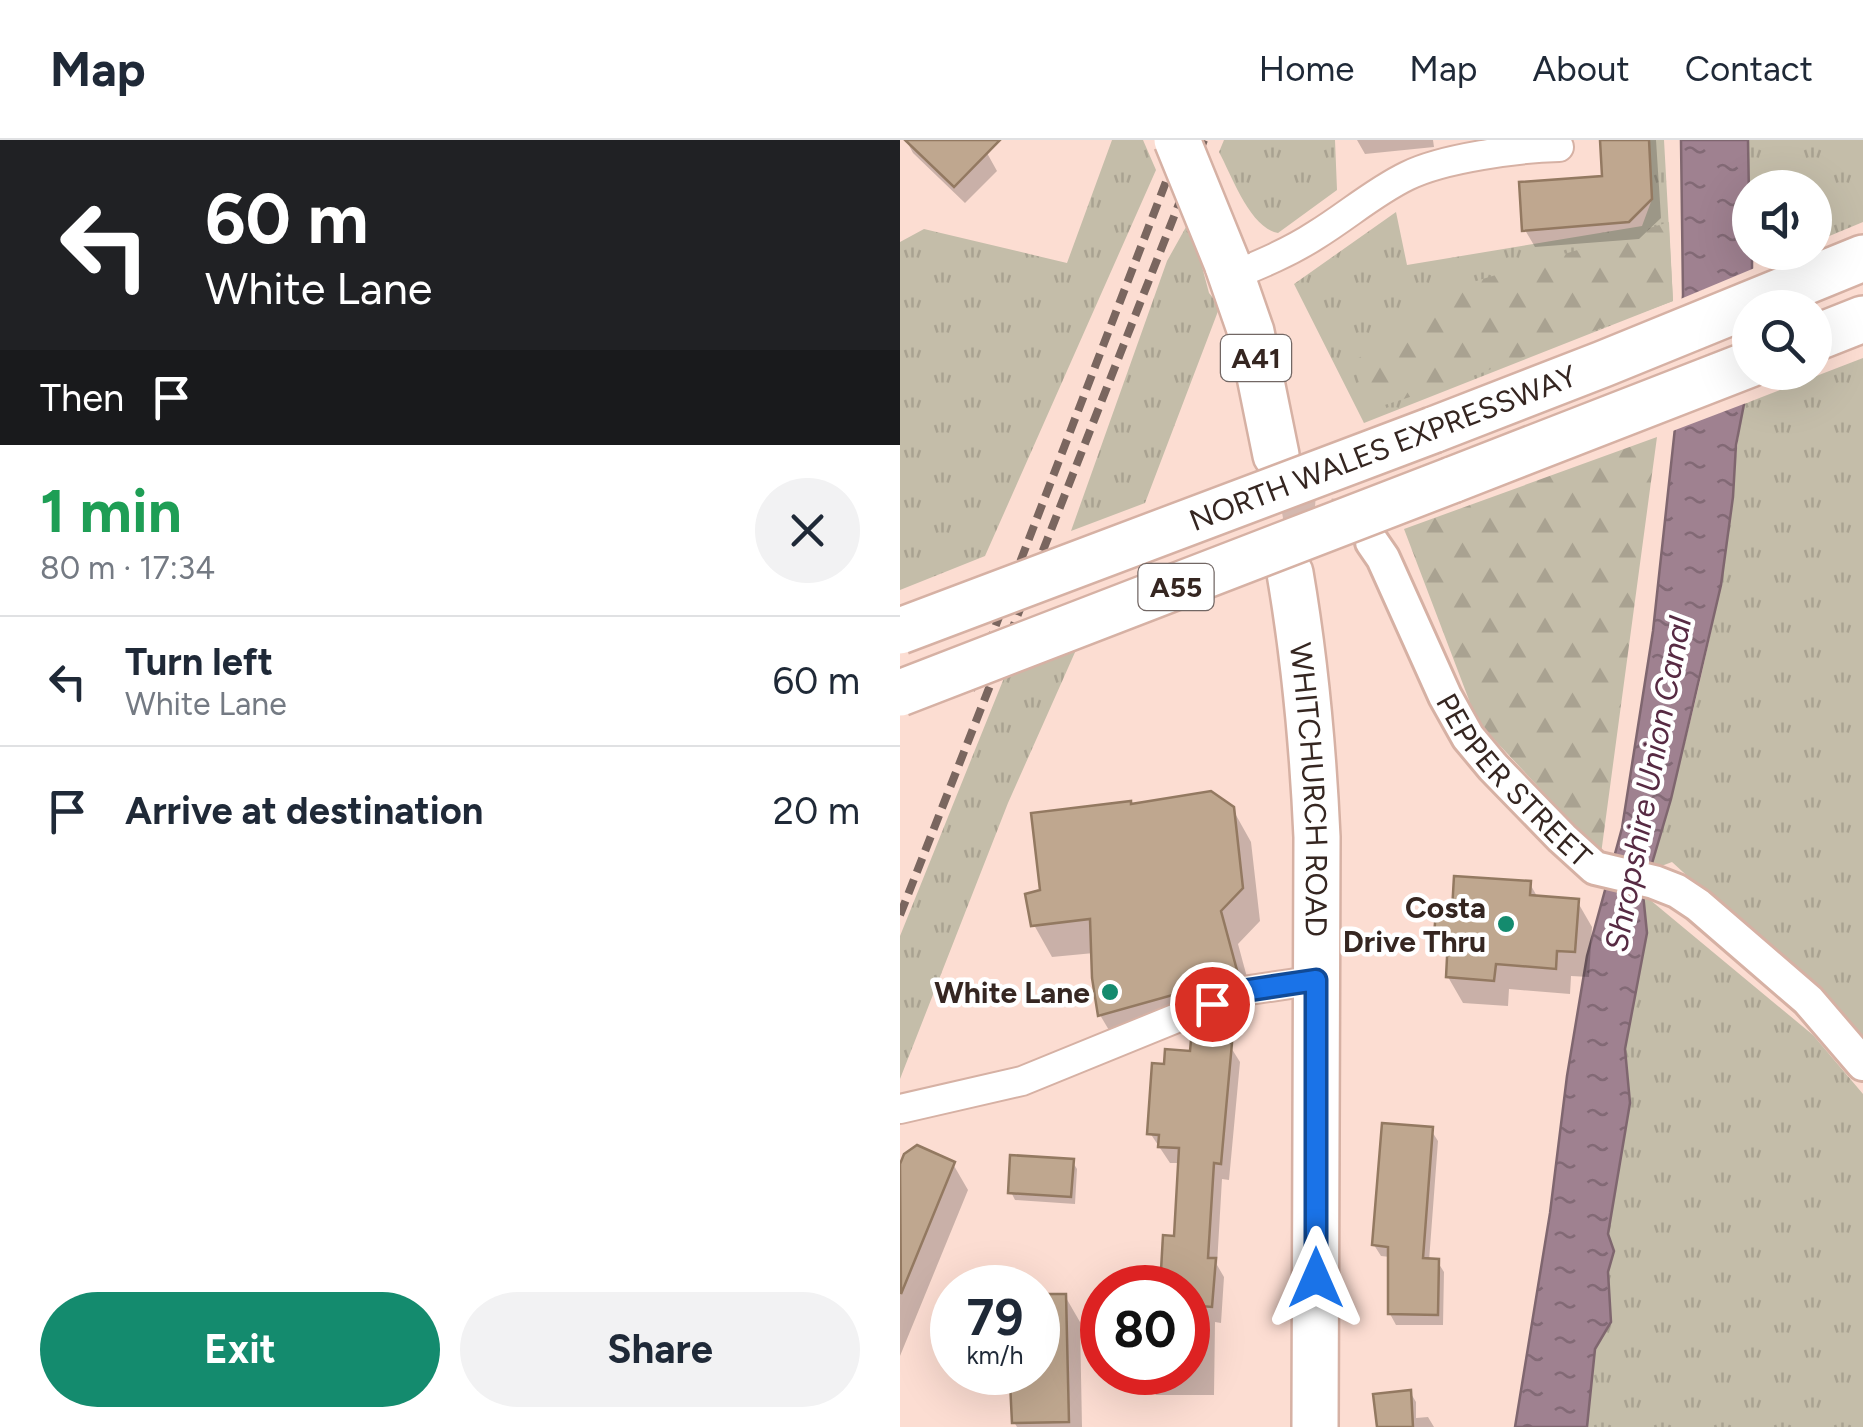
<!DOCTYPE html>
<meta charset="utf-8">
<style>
:root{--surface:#fff;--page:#f2f2f3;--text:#1f2937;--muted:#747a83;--line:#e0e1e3;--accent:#148b6e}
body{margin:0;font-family:Figtree,sans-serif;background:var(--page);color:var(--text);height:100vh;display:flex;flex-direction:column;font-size:38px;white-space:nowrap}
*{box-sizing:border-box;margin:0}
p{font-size:32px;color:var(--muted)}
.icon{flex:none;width:55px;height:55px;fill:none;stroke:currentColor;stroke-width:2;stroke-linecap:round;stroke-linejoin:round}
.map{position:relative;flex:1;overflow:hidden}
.details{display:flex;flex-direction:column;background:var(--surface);width:900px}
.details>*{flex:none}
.hud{background:#202124;color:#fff;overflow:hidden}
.buttons{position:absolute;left:832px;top:30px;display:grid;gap:20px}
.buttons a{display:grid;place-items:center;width:100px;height:100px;border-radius:50%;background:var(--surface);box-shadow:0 10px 40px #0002;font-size:50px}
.speed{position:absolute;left:30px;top:1125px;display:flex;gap:20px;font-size:50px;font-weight:700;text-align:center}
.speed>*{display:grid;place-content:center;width:130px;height:130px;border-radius:50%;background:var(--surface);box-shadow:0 10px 40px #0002;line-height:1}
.speed small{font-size:25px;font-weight:400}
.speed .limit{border:15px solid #d22;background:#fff;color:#111}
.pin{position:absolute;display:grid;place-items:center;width:85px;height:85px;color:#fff;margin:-42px;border:5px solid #fff;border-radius:50%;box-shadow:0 2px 10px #0007}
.me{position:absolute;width:110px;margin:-55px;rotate:0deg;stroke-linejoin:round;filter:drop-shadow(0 0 8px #0008)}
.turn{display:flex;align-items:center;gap:35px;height:210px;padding:0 40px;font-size:45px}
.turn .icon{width:130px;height:130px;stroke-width:2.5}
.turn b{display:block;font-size:70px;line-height:85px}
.then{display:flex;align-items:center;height:95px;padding:0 40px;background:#0003;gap:20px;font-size:38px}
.round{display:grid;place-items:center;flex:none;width:105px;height:105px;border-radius:52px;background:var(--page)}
.summary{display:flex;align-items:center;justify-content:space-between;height:170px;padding:0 40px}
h1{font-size:60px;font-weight:700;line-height:75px;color:#1e9e55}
.button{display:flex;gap:20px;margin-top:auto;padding:20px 40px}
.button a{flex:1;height:115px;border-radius:60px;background:var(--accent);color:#fff;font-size:40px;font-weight:700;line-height:115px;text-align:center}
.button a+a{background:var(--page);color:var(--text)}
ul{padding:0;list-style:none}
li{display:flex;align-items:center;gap:30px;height:130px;padding:0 40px;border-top:2px solid var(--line)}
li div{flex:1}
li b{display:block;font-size:38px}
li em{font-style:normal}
header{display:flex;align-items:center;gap:60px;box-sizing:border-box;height:140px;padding:0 50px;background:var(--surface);border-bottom:2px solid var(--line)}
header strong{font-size:48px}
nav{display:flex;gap:55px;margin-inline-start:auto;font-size:35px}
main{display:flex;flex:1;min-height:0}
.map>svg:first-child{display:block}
.grass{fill:url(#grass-tufts)}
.forest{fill:url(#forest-firs)}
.water{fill:url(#water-ripples);stroke:#7f666f;stroke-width:2.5}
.pier{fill:#fcddd2}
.shadow{fill:#0003}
.building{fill:#bfa78f;stroke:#937961;stroke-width:2.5}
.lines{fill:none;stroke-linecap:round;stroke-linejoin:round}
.tertiary-tunnel{stroke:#d4b8af;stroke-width:32;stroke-dasharray:32 16;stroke-linecap:butt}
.minor-casing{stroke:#d6b1a4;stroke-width:32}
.tertiary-casing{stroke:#d6b1a4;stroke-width:38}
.trunk-casing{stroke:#d6b1a4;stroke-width:50}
.minor{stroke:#fff;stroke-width:28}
.tertiary{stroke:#fff;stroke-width:32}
.trunk{stroke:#fff;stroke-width:45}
.rail{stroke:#7a665f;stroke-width:8;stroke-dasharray:15 8;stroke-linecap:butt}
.trunk-bridge-casing{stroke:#d6b1a4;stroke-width:50;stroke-linecap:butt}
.trunk-bridge{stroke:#fff;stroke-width:45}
.route-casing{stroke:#114b97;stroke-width:25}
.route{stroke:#1a73e8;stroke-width:18}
.poi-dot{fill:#148b6e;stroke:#fff;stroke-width:4}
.labels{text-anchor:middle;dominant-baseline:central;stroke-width:9;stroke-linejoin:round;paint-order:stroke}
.shield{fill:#fff;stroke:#726764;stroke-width:2.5}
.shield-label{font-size:28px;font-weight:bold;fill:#352621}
.street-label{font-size:30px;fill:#352621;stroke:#fff}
.poi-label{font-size:30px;font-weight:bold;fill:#352621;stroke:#fff;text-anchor:end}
.water-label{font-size:32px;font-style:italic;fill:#572a43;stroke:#fff}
</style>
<header>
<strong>Map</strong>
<nav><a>Home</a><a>Map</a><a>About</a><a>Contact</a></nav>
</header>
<main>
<section class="details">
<div class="hud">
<div class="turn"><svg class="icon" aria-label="left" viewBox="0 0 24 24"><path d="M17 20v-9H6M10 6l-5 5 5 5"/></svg><div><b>60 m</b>White Lane</div></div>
<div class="then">Then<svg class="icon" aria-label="arrive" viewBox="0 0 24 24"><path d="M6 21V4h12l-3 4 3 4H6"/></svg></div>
</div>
<div class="summary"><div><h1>1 min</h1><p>80 m · 17:34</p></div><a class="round"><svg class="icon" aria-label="close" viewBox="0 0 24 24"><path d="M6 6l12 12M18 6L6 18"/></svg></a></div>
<ul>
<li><svg class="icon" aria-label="left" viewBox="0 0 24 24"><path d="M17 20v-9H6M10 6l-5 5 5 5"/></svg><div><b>Turn left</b><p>White Lane</p></div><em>60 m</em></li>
<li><svg class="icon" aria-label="arrive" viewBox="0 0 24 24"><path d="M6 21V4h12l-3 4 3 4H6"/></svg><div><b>Arrive at destination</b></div><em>20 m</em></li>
</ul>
<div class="button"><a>Exit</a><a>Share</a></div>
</section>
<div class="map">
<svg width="963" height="1287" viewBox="0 0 963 1287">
<defs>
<pattern id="grass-tufts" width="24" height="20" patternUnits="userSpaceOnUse" patternTransform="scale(2.5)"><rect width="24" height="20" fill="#c4bda9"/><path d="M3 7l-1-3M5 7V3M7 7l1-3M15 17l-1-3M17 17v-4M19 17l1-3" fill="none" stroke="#a9a291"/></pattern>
<pattern id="forest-firs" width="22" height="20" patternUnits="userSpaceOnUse" patternTransform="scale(2.5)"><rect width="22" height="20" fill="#c4bda9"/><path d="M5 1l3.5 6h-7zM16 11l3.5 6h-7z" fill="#a9a291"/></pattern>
<pattern id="water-ripples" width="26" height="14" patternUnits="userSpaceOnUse" patternTransform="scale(2.5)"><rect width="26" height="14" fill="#9f8190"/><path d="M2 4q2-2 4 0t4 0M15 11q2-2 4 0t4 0" fill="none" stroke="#826975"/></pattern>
</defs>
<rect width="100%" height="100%" fill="#fcddd2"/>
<!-- grass -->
<path class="grass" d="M 212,0 L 243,0 L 256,30 L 85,416 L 0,450 L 0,102 L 24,89 L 167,123 Z
M 324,0 L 435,0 L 437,50 L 378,93 C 350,88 332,36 319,12 Z
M 749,0 L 764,0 L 773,161 L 464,283 L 394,144 L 496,72 L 507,125 L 742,86 L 752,59 Z
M 848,0 L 963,0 L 963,82 L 915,102 L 915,48 L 850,48 L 850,59 Z
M 286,87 L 300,119 L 309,153 L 320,166 L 245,363 L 171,391 L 267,121 Z
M 963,218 L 963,896 L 772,722 L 751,730 C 777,637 802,541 820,447 C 832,386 832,324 844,264 Z
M 176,510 L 108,663 L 0,939 L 0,796 L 104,538 Z
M 743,754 L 913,895 L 963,954 L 963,1287 L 687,1287 L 695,1208 L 711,1182 L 708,1132 L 714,1111 L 708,1094 L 730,963 L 725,909 L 747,793 Z"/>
<!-- forest -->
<path class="forest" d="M 769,82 L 773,161 L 551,244 L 472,269 L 451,222 L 501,195 L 537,153 Z
M 757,297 L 701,714 L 577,581 L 504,389 Z"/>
<!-- water -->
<path class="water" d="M 781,0 L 848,0 L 850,112 L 852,113 L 852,128 L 844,264 L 836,305 L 833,357 L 821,445 L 771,659 L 743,754 L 747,793 L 725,909 L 730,963 L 708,1094 L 714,1111 L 708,1132 L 711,1182 L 695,1209 L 687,1287 L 615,1287 L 650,1073 L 667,936 L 687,816 L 722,688 L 753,491 L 775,288 L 783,155 Z"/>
<!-- pier -->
<path class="pier" d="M 857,127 L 855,168 L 850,168 L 849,262 L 770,292 L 778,160 Z"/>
<!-- shadow -->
<path class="shadow" d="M 6,0 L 73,0 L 87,13 L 97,31 L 65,63 L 13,13 Z
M 457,0 L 533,0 L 534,7 L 465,14 Z
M 703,0 L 756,0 L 761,78 L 739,99 L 635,107 L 625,90 L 705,38 Z
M 231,666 L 332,668 L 351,702 L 360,781 L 338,804 L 355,867 L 219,907 L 200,875 L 194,813 L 152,817 L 134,785 L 143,751 Z
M 630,744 L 638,758 L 677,761 L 692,787 L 689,837 L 671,836 L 670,854 L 609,849 L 608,866 L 563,863 L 548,837 L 549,818 L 537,796 L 554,774 Z
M 330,906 L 340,922 L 329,1040 L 322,1039 L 317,1125 L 324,1137 L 321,1183 L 315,1182 L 314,1255 L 256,1255 L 246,1239 L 246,1232 L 288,1232 L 288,1148 L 276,1098 L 281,1023 L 270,1023 L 250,993 L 266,926 L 292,914 Z
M 531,990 L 538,1001 L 529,1121 L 537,1121 L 544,1132 L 543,1185 L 496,1185 L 490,1174 L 490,1117 L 481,1116 L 474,1105 Z
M 6,1015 L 53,1024 L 68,1050 L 0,1216 L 0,1031 Z
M 172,1021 L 177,1029 L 175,1064 L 115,1060 L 111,1052 Z
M 165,1156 L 180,1182 L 182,1287 L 117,1287 L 114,1282 L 124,1245 L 138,1232 L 138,1157 Z
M 510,1252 L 516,1262 L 516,1278 L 528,1277 L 534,1287 L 479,1287 Z"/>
<!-- building -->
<path class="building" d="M 5,0 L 100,0 L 54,47 Z
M 700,0 L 749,0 L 752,59 L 729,82 L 622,91 L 619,42 L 702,36 Z
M 311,651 L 334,667 L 343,748 L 321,771 L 338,834 L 319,842 L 198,876 L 192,838 L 190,779 L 131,786 L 125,754 L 140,750 L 131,673 L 231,661 L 231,664 Z
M 554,736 L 631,741 L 630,755 L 679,759 L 675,812 L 657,811 L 656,829 L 596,824 L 594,841 L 546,837 L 548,798 L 534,796 L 536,770 L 552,771 Z
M 291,900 L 332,903 L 321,1024 L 314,1023 L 308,1118 L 316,1118 L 312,1167 L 288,1165 L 288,1148 L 260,1148 L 263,1095 L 274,1096 L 279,1008 L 258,1007 L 259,995 L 247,994 L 252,923 L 264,924 L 265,909 L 290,911 Z
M 482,983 L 533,987 L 523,1118 L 539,1119 L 538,1175 L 488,1174 L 488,1107 L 472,1105 Z
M 17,1005 L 55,1022 L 1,1154 L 0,1024 L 4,1014 Z
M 110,1015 L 174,1019 L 171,1057 L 108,1053 Z
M 138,1154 L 166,1154 L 169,1282 L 112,1283 L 110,1242 L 121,1242 L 121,1232 L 138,1232 Z
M 511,1250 L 513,1287 L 477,1287 L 473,1254 Z"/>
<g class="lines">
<!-- tertiary-tunnel -->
<path class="tertiary-tunnel" d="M 383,378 L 410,373 L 437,375"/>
<defs>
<path id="minor" d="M 332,136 C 361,124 390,112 416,95 C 447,76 474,52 507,36 C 543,18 619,8 659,7
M 0,969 L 122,941 L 343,851 L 417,840"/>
<g id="tertiary">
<path id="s1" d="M 472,402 L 483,418 L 545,556 L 568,597 L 593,627 L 662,698 L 695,728 L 754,742 L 777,751 L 798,765 L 908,860 L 963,924"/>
</g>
<g id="trunk">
<path d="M 327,123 L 351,192 L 376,315"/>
<path d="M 915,198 L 963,179"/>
<path d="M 533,290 L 703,224 L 963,118"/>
<path d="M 552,340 L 850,224"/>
<path id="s2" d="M 390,433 C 405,520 413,609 417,697 L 415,1287"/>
</g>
</defs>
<!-- minor casing -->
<use href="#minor" class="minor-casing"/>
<!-- tertiary casing -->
<use href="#tertiary" class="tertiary-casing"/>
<!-- trunk casing -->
<use href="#trunk" class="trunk-casing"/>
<!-- minor -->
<use href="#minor" class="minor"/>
<!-- tertiary -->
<use href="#tertiary" class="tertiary"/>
<!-- trunk -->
<use href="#trunk" class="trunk"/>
<!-- rail -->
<path class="rail" d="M 71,550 L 282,0
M 0,775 L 304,0"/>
<defs>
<path id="trunk-bridge" d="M 277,0 L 327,123
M 0,491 L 533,290
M 0,553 L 552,340"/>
</defs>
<!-- trunk-bridge casing -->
<use href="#trunk-bridge" class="trunk-bridge-casing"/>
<!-- trunk-bridge -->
<use href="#trunk-bridge" class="trunk-bridge"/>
</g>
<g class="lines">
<defs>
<path id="route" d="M 312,864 L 343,851 L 416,840 L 416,1138"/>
</defs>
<!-- route casing -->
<use href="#route" class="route-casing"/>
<!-- route -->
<use href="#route" class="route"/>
</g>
<!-- markers -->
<g class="poi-dot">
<circle cx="606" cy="784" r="10"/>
<circle cx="210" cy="852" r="10"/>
</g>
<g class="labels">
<!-- shield labels -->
<g class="shield">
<rect x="321" y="195" width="70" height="46" rx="8"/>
<rect x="238.5" y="424" width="75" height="46" rx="8"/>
</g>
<g class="shield-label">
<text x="356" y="218">A41</text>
<text x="276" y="447">A55</text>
</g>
<!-- street labels -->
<g class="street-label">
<text transform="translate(483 308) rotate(-21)">NORTH WALES EXPRESSWAY</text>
<text stroke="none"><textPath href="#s1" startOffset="280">PEPPER STREET</textPath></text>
<text stroke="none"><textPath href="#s2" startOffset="218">WHITCHURCH ROAD</textPath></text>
</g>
<!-- poi labels -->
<g class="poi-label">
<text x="586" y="767">Costa<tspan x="586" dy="34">Drive Thru</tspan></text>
<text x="190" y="852">White Lane</text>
</g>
<!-- water labels -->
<g class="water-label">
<text transform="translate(748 644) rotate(-79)">Shropshire Union Canal</text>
</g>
</g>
</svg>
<div class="buttons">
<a><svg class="icon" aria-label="sound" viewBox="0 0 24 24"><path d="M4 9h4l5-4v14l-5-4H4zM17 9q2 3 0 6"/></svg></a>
<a><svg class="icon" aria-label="search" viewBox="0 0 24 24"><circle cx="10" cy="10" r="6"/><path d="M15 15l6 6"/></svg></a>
</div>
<div class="speed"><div>79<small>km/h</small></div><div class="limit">80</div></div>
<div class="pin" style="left:312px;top:864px;background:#d93025"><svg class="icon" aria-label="arrive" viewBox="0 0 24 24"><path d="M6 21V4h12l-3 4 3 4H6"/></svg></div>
<svg class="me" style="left:416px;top:1138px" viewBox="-20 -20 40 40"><path d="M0-17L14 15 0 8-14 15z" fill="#1a73e8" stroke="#fff" stroke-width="4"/></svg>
</div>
</main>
